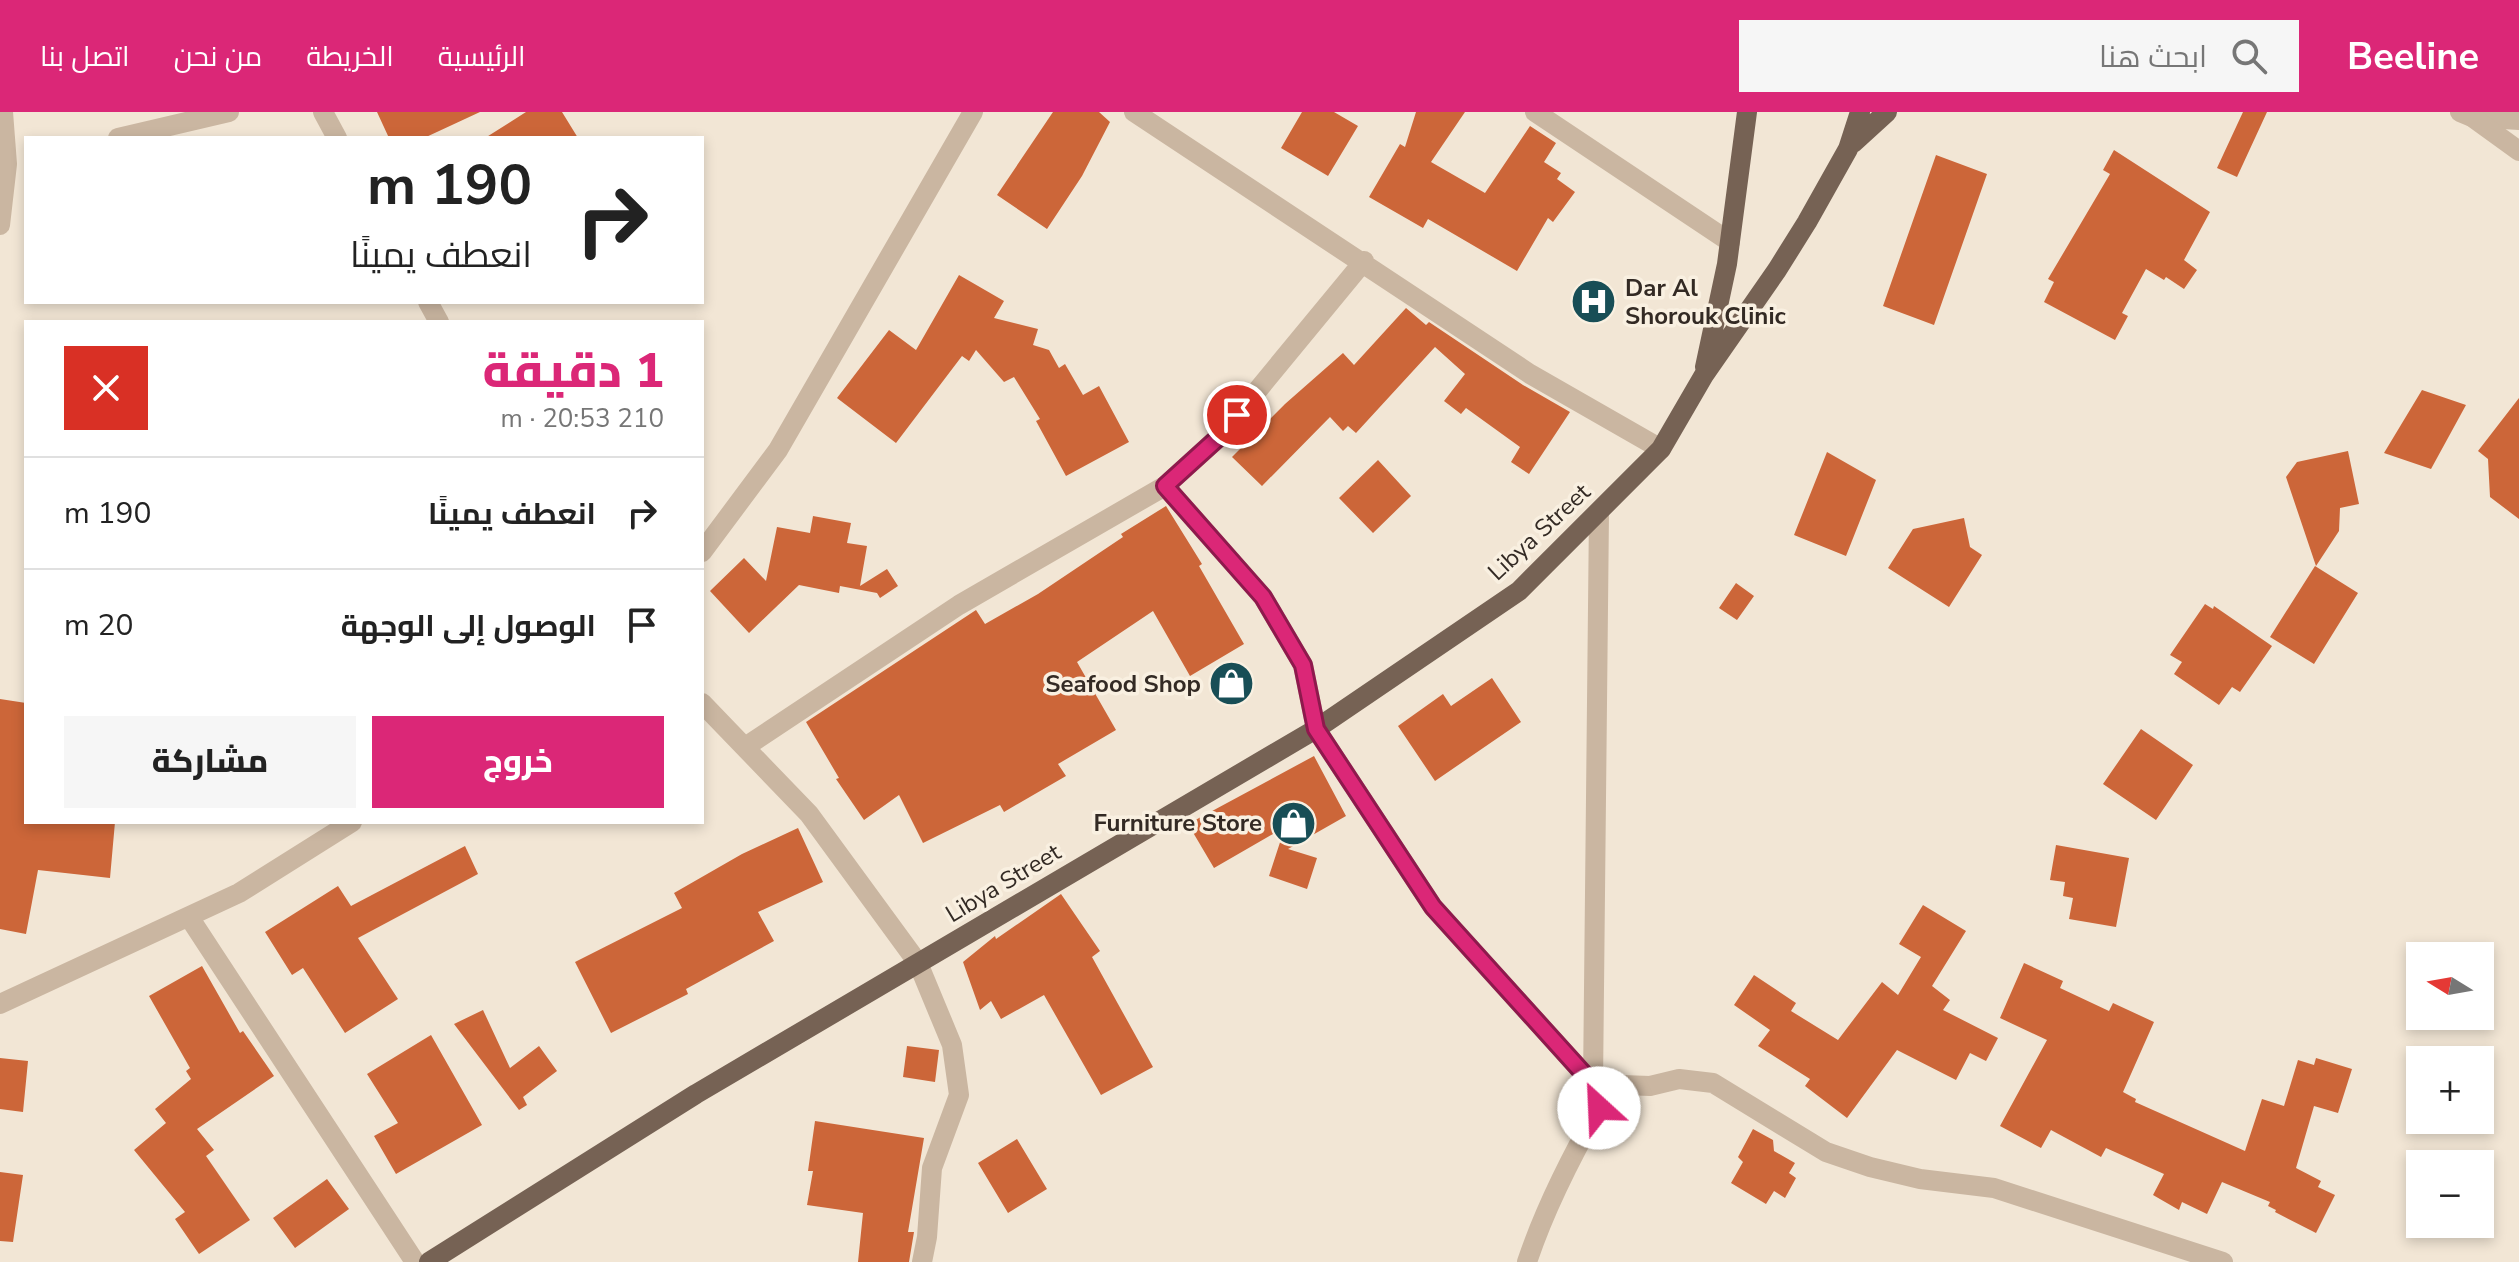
<!DOCTYPE html>
<html lang="ar">
<meta charset="utf-8">
<style>
:root{--surface:#fff;--page:#f6f6f6;--text:#222;--muted:#767676;--line:#e0e0e0;--accent:#db2777}
body{margin:0;font-family:"Nunito Sans",Cairo,sans-serif;background:var(--page);color:var(--text);direction:rtl;height:100vh;display:flex;flex-direction:column;font-size:30px;white-space:nowrap}
*{box-sizing:border-box;margin:0}
p{font-size:26px;color:var(--muted)}
.icon{flex:none;width:44px;height:44px;fill:none;stroke:currentColor;stroke-width:2;stroke-linecap:round;stroke-linejoin:round}
.map{position:relative;flex:1;overflow:hidden;direction:ltr}
.panel{position:absolute;left:24px;top:208px;width:680px;height:504px;display:flex;flex-direction:column;background:var(--surface);border-radius:0px;box-shadow:0 4px 12px #0003;direction:rtl}
.panel>*{flex:none}
.top-card{position:absolute;left:24px;top:24px;width:680px;height:168px;border-radius:0px;box-shadow:0 4px 12px #0003;direction:rtl;background:#fff;color:var(--text);overflow:hidden}
.needle{width:52px;rotate:281deg}
.controls{position:absolute;left:2406px;top:830px;display:grid;gap:16px}
.controls a{display:grid;place-items:center;width:88px;height:88px;border-radius:0px;background:var(--surface);box-shadow:0 4px 12px #0003;font-size:40px}
.pin{position:absolute;display:grid;place-items:center;width:68px;height:68px;color:#fff;margin:-34px;border:4px solid #fff;border-radius:50%;box-shadow:0 2px 8px #0007}
.me{position:absolute;width:88px;margin:-44px;rotate:335deg;stroke-linejoin:round;filter:drop-shadow(0 0 6px #0008)}
.turn{display:flex;align-items:center;gap:28px;height:168px;padding:0 40px;font-size:36px}
.turn .icon{width:104px;height:104px;stroke-width:2.5}
.turn b{display:block;font-size:56px;line-height:68px}
.round{display:grid;place-items:center;flex:none;width:84px;height:84px;border-radius:0px;background:var(--page)}
.head{display:flex;align-items:center;justify-content:space-between;height:136px;padding:0 40px}
h1{font-size:48px;font-weight:800;line-height:60px;color:var(--accent)}
.button{display:flex;gap:16px;margin-top:auto;padding:16px 40px}
.button a{flex:1;height:92px;border-radius:0px;background:var(--accent);color:#fff;font-size:32px;font-weight:800;line-height:92px;text-align:center}
.button a+a{background:var(--page);color:var(--text)}
ul{padding:0;list-style:none}
li{display:flex;align-items:center;gap:24px;height:112px;padding:0 40px;border-top:2px solid var(--line)}
li div{flex:1}
li b{display:block;font-size:30px}
li em{font-style:normal}
header{display:flex;align-items:center;gap:48px;box-sizing:border-box;height:112px;padding:0 40px;background:var(--accent);color:#fff}
header strong{font-size:38px}
nav{display:flex;gap:44px;margin-inline-start:auto;font-size:28px}
.search{width:560px;height:72px;background:var(--page);display:flex;align-items:center;gap:20px;box-sizing:border-box;padding:0 28px;border-radius:0px;color:var(--muted);font-size:30px}
.map>svg:first-child{display:block}
.building{fill:#cc6639}
.lines{fill:none;stroke-linecap:round;stroke-linejoin:round}
.minor{stroke:#cab6a1;stroke-width:20}
.tertiary{stroke:#cab6a1;stroke-width:20}
.primary{stroke:#766254;stroke-width:20}
.route-casing{stroke:#8e194d;stroke-width:20}
.route{stroke:#db2777;stroke-width:14}
.labels{text-anchor:middle;dominant-baseline:central;stroke-width:7;stroke-linejoin:round;paint-order:stroke}
.poi-label{font-size:24px;font-weight:bold;fill:#332a24;stroke:#f9f0e1;text-anchor:end}
.street-label{font-size:24px;fill:#332a24;stroke:#f9f0e1}
</style>
<header>
<strong>Beeline</strong>
<div class="search"><svg class="icon" aria-label="search" viewBox="0 0 24 24"><circle cx="10" cy="10" r="6"/><path d="M15 15l6 6"/></svg>ابحث هنا</div>
<nav><a>الرئيسية</a><a>الخريطة</a><a>من نحن</a><a>اتصل بنا</a></nav>
</header>
<div class="map">
<svg width="2519" height="1150" viewBox="0 0 2519 1150">
<rect width="100%" height="100%" fill="#f2e6d5"/>
<!-- building -->
<path class="building" d="M 377,0 L 480,0 L 424,26 L 389,26 Z
M 526,0 L 562,0 L 578,26 L 485,26 Z
M 1053,0 L 1099,0 L 1110,10 L 1082,64 L 1047,117 L 997,83 Z
M 1302,0 L 1334,0 L 1358,14 L 1328,64 L 1281,36 Z
M 1416,0 L 1465,0 L 1431,50 L 1485,81 L 1530,14 L 1556,31 L 1544,50 L 1561,61 L 1557,67 L 1575,80 L 1553,110 L 1548,106 L 1517,159 L 1428,107 L 1423,116 L 1369,85 L 1400,32 L 1405,35 Z
M 2243,0 L 2267,0 L 2237,65 L 2217,56 Z
M 2114,38 L 2210,100 L 2184,148 L 2197,158 L 2184,177 L 2166,165 L 2164,168 L 2146,157 L 2122,201 L 2128,204 L 2115,228 L 2044,190 L 2054,170 L 2048,167 L 2110,62 L 2103,58 Z
M 1936,43 L 1987,62 L 1934,213 L 1883,194 Z
M 959,163 L 1004,189 L 994,206 L 1038,217 L 1033,233 L 1049,238 L 1059,256 L 1065,252 L 1083,283 L 1099,274 L 1129,330 L 1066,364 L 1036,309 L 1040,307 L 1014,265 L 1004,270 L 976,238 L 969,249 L 962,244 L 896,331 L 837,286 L 889,218 L 916,238 Z
M 1406,196 L 1426,213 L 1429,210 L 1523,273 L 1570,300 L 1529,362 L 1511,350 L 1520,335 L 1466,296 L 1461,302 L 1444,289 L 1465,262 L 1435,235 L 1356,321 L 1348,314 L 1343,319 L 1330,305 L 1262,374 L 1232,345 L 1285,292 L 1343,241 L 1354,253 Z
M 2422,278 L 2466,293 L 2431,357 L 2384,341 Z
M 2519,286 L 2519,407 L 2490,385 L 2488,347 L 2478,339 Z
M 2348,339 L 2359,392 L 2340,396 L 2339,419 L 2316,454 L 2286,365 L 2297,350 Z
M 1827,340 L 1876,368 L 1846,444 L 1794,423 Z
M 1378,348 L 1411,384 L 1373,421 L 1339,386 Z
M 1166,394 L 1202,452 L 1199,454 L 1244,532 L 1190,564 L 1153,499 L 1077,550 L 1116,618 L 1058,652 L 1066,664 L 1004,700 L 1000,693 L 923,731 L 899,683 L 864,708 L 836,667 L 839,666 L 806,610 L 976,498 L 985,512 L 1038,482 L 1123,425 L 1121,422 Z
M 813,404 L 851,411 L 847,431 L 867,434 L 860,474 L 887,457 L 898,474 L 880,486 L 877,481 L 840,474 L 839,481 L 799,473 L 749,521 L 710,479 L 744,446 L 766,469 L 777,415 L 810,421 Z
M 1964,406 L 1970,435 L 1982,443 L 1949,495 L 1888,456 L 1913,417 Z
M 2315,454 L 2358,481 L 2314,552 L 2270,525 Z
M 1736,471 L 1754,484 L 1737,508 L 1719,496 Z
M 2205,492 L 2213,497 L 2214,494 L 2272,534 L 2240,580 L 2232,575 L 2219,593 L 2174,562 L 2182,550 L 2170,543 Z
M 1492,566 L 1521,610 L 1435,669 L 1398,614 L 1443,582 L 1451,594 Z
M 0,587 L 26,591 L 26,710 L 115,710 L 110,766 L 38,758 L 26,822 L 0,817 Z
M 2141,617 L 2193,653 L 2156,708 L 2103,672 Z
M 1314,644 L 1346,704 L 1288,737 L 1317,746 L 1307,777 L 1269,764 L 1285,715 L 1214,756 L 1188,712 Z
M 798,716 L 823,770 L 758,800 L 774,829 L 686,877 L 688,882 L 611,921 L 575,850 L 682,796 L 674,781 L 742,742 Z
M 2056,733 L 2129,746 L 2116,815 L 2069,807 L 2073,786 L 2063,784 L 2065,770 L 2050,768 Z
M 465,734 L 478,762 L 358,826 L 398,887 L 345,921 L 303,856 L 292,863 L 265,820 L 338,774 L 351,794 Z
M 1061,782 L 1100,839 L 1092,845 L 1153,955 L 1101,983 L 1044,883 L 1001,907 L 991,889 L 980,898 L 963,850 L 995,824 L 996,827 Z
M 1923,793 L 1966,819 L 1932,874 L 1950,888 L 1943,898 L 1998,926 L 1986,949 L 1970,941 L 1956,968 L 1897,938 L 1847,1006 L 1805,974 L 1810,967 L 1758,934 L 1770,918 L 1734,893 L 1754,863 L 1796,891 L 1791,899 L 1838,928 L 1882,870 L 1898,883 L 1921,845 L 1899,832 Z
M 2024,851 L 2063,869 L 2060,876 L 2109,899 L 2113,891 L 2154,910 L 2123,980 L 2136,987 L 2135,990 L 2245,1039 L 2262,987 L 2284,994 L 2298,948 L 2314,953 L 2316,946 L 2352,957 L 2338,1001 L 2314,994 L 2296,1056 L 2321,1069 L 2318,1075 L 2335,1083 L 2316,1121 L 2275,1100 L 2276,1098 L 2268,1094 L 2270,1090 L 2222,1070 L 2207,1102 L 2182,1090 L 2179,1098 L 2153,1083 L 2164,1062 L 2106,1036 L 2101,1045 L 2051,1018 L 2041,1036 L 2000,1014 L 2047,928 L 2000,906 Z
M 202,854 L 240,921 L 243,919 L 274,964 L 197,1017 L 214,1038 L 206,1044 L 250,1108 L 199,1142 L 175,1107 L 185,1100 L 134,1038 L 166,1011 L 155,997 L 191,967 L 186,959 L 190,956 L 149,884 Z
M 483,898 L 510,956 L 539,934 L 557,959 L 523,985 L 527,993 L 519,998 L 454,912 Z
M 431,923 L 482,1013 L 396,1062 L 374,1024 L 398,1011 L 367,962 Z
M 907,934 L 939,938 L 935,970 L 903,965 Z
M 0,946 L 28,949 L 23,1000 L 0,997 Z
M 815,1009 L 924,1026 L 908,1120 L 914,1120 L 909,1150 L 858,1150 L 863,1101 L 807,1093 L 813,1059 L 808,1059 Z
M 1753,1017 L 1773,1028 L 1774,1039 L 1795,1051 L 1789,1061 L 1796,1066 L 1785,1086 L 1774,1079 L 1766,1092 L 1731,1071 L 1743,1050 L 1738,1045 Z
M 1017,1027 L 1047,1077 L 1008,1101 L 978,1051 Z
M 0,1060 L 23,1063 L 13,1130 L 0,1129 Z
M 327,1067 L 349,1097 L 295,1136 L 273,1106 Z"/>
<g class="lines">
<!-- minor -->
<path class="minor" d="M 323,0 L 337,26
M 1134,0 L 1530,262 L 1661,337
M 1535,0 L 1730,130
M 2472,5 L 2519,8
M 118,26 L 229,0
M 0,113 L 7,52 L 3,0
M 428,190 L 439,210
M 1165,374 L 1263,485 L 1303,553 L 1316,617 L 1433,795 L 1593,972 L 1599,996 C 1571,1045 1545,1096 1527,1150
M 1599,400 L 1593,972 L 1650,974 L 1679,967 L 1713,971 L 1826,1040 L 1870,1055 L 1920,1067 L 1994,1076 L 2223,1150
M 702,440 L 778,338 L 973,0
M 702,591 L 809,702 L 918,851 L 952,933 L 959,983 L 932,1056 L 927,1125 L 922,1150
M 745,635 L 959,493 L 1165,374 L 1219,325 L 1364,149
M 189,805 L 415,1150
M 0,892 L 239,781 L 352,710"/>
<!-- tertiary -->
<path class="tertiary" d="M 2460,0 L 2472,5 L 2519,39"/>
<!-- primary -->
<path class="primary" d="M 1853,31 L 1887,0
M 1705,255 L 1727,152 L 1747,0
M 429,1150 L 696,982 L 1316,617 L 1519,479 L 1661,337 L 1704,263 L 1777,158 L 1807,110 L 1848,37 L 1860,0"/>
</g>
<g class="lines">
<defs>
<path id="route" d="M 1237,303 L 1219,325 L 1165,374 L 1263,485 L 1303,553 L 1316,617 L 1433,795 L 1593,972 L 1599,996"/>
</defs>
<!-- route casing -->
<use href="#route" class="route-casing"/>
<!-- route -->
<use href="#route" class="route"/>
</g>
<!-- icons -->
<defs>
<symbol id="hospital-disc" viewBox="-11 -11 22 22"><circle r="9.5" fill="#184e56" stroke="#f9f0e1"/><path d="M-5-5h3v3.5h4V-5h3V5h-3V1.5h-4V5h-3Z" fill="#fff"/></symbol>
<symbol id="shop-disc" viewBox="-11 -11 22 22"><circle r="9.5" fill="#184e56" stroke="#f9f0e1"/><path d="M-5-2.5h2.3a2.7 3.5 0 0 1 5.4 0H5L5.5 6h-11ZM-1.5-2.5h3a1.5 2.3 0 0 0-3 0Z" fill="#fff"/></symbol>
</defs>
<g fill-rule="evenodd">
<use href="#hospital-disc" x="1568" y="164" width="51" height="51"/>
<use href="#shop-disc" x="1206" y="546" width="51" height="51"/>
<use href="#shop-disc" x="1268" y="686" width="51" height="51"/>
</g>
<g class="labels">
<!-- poi labels -->
<g class="poi-label">
<text x="1625" y="176" text-anchor="start">Dar Al<tspan x="1625" dy="28">Shorouk Clinic</tspan></text>
<text x="1201" y="572">Seafood Shop</text>
<text x="1262" y="711">Furniture Store</text>
</g>
<!-- street labels -->
<g class="street-label">
<text transform="translate(1539 420) rotate(-43)">Libya Street</text>
<text transform="translate(1003 771) rotate(-31)">Libya Street</text>
</g>
</g>
</svg>
<div class="controls">
<a><svg class="needle" viewBox="-14 -14 28 28"><path d="M0-13l5 13h-10z" fill="#e53935"/><path d="M0 13l5-13h-10z" fill="#767676"/></svg></a>
<a>+</a>
<a>−</a>
</div>
<div class="pin" style="left:1237px;top:303px;background:#d93025"><svg class="icon" aria-label="arrive" viewBox="0 0 24 24"><path d="M6 21V4h12l-3 4 3 4H6"/></svg></div>
<svg class="me" style="left:1599px;top:996px" viewBox="-20 -20 40 40"><circle r="19" fill="#fff"/><path d="M0-13L10 11 0 6-10 11z" fill="#db2777"/></svg>
<div class="top-card">
<div class="turn"><svg class="icon" aria-label="right" viewBox="0 0 24 24"><path d="M7 20v-9h11M14 6l5 5-5 5"/></svg><div><b>190 m</b>انعطف يمينًا</div></div>
</div>
<section class="panel">
<div class="head"><div><h1>1 دقيقة</h1><p>210 m · 20:53</p></div><a class="round" style="background:#d93025;color:#fff"><svg class="icon" aria-label="close" viewBox="0 0 24 24"><path d="M6 6l12 12M18 6L6 18"/></svg></a></div>
<ul>
<li><svg class="icon" aria-label="right" viewBox="0 0 24 24"><path d="M7 20v-9h11M14 6l5 5-5 5"/></svg><div><b>انعطف يمينًا</b></div><em>190 m</em></li>
<li><svg class="icon" aria-label="arrive" viewBox="0 0 24 24"><path d="M6 21V4h12l-3 4 3 4H6"/></svg><div><b>الوصول إلى الوجهة</b></div><em>20 m</em></li>
</ul>
<div class="button"><a>خروج</a><a>مشاركة</a></div>
</section>
</div>
